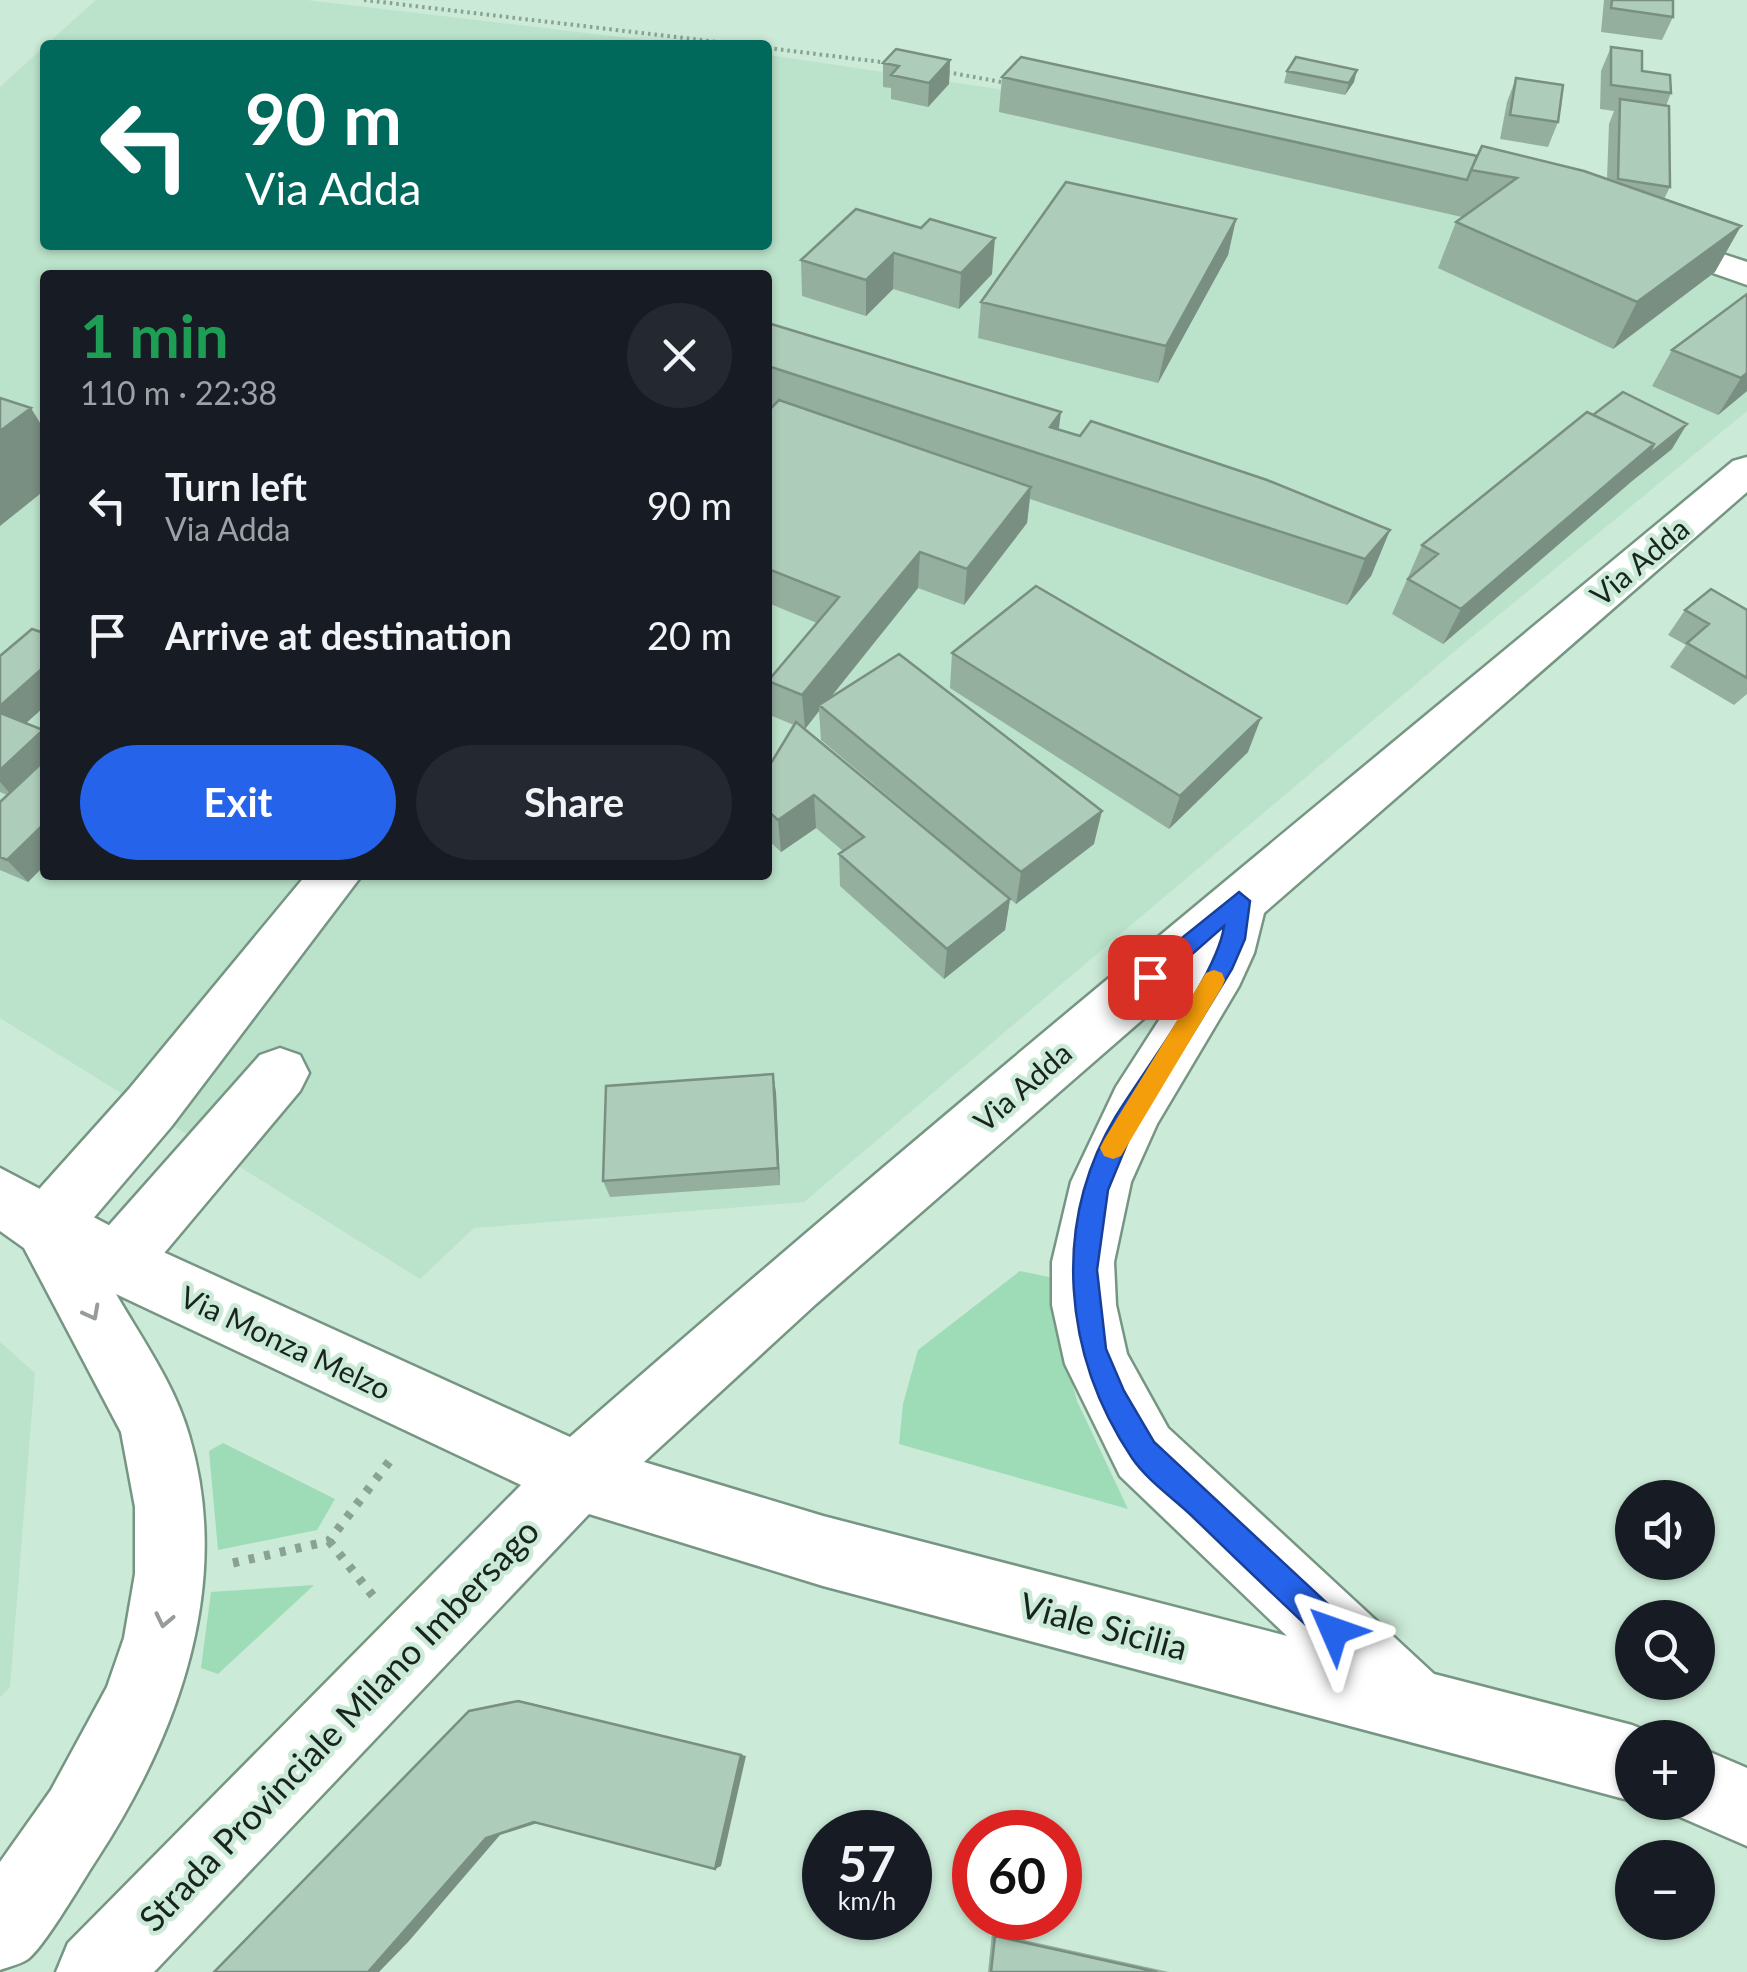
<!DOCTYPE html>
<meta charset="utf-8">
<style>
:root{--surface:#171b24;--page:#242831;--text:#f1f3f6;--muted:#9ea1a6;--accent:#2563eb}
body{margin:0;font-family:Lato,sans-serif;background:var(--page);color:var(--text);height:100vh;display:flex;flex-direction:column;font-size:38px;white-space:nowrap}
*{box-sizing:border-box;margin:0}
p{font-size:32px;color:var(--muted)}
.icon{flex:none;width:55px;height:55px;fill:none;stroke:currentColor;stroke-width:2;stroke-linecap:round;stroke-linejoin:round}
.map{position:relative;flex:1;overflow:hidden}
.sheet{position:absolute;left:40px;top:270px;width:732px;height:610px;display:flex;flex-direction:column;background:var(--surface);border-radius:10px;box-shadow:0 2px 8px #0004}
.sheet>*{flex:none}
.top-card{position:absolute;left:40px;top:40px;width:732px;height:210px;border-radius:10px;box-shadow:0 2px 8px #0004;background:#00695c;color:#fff;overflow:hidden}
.fabs{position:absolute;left:1615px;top:1480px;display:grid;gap:20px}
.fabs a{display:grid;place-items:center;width:100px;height:100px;border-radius:50%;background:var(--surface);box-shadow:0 2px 8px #0004;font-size:50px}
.speed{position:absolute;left:802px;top:1810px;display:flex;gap:20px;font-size:50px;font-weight:700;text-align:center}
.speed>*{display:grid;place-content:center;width:130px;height:130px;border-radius:50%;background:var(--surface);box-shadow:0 2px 8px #0004;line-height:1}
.speed small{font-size:25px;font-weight:400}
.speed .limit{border:15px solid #d22;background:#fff;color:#111}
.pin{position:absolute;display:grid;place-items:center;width:85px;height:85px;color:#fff;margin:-42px;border-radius:20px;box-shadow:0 5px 15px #0006}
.me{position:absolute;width:110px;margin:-55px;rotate:313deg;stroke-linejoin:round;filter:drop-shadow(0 0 8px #0008)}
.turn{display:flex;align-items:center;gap:35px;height:210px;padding:0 40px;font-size:45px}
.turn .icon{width:130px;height:130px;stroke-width:2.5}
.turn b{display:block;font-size:70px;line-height:85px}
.round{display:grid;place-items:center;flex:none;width:105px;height:105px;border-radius:52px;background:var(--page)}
.summary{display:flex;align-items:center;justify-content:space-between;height:170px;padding:0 40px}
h1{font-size:60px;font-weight:700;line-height:75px;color:#1e9e55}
.cta{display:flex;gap:20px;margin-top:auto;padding:20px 40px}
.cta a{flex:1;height:115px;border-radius:60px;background:var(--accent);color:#fff;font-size:40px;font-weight:700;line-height:115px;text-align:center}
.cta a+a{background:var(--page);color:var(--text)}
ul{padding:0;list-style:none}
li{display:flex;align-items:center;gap:30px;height:130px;padding:0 40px}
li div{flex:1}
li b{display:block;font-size:38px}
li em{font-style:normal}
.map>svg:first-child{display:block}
.built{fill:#bbe2ca;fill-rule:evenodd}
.green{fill:#9edcb8}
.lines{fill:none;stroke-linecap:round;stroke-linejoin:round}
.minor-casing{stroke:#779583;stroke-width:5}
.major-casing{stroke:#779583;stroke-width:5}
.path-far1{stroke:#8aa293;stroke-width:4;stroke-dasharray:2.5 4;stroke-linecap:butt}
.path{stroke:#8aa293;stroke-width:9;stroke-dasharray:6 10;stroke-linecap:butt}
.minor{fill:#fff;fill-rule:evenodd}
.major{fill:#fff;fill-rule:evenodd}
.wall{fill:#95af9f;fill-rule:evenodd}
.shaded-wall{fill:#798f82}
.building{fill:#adccb9;stroke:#798f82;stroke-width:2.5}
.oneway{stroke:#979c99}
.route{fill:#2563eb;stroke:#184099;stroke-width:2.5}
.slow{fill:#f59e0b}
.labels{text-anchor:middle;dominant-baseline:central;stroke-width:9;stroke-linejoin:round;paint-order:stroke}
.street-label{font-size:30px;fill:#18241d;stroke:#cbead7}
.near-street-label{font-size:35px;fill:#18241d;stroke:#cbead7}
</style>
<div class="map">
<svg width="1747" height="1972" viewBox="0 0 1747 1972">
<rect width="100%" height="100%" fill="#cbead7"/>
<!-- built -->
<path class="built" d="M 96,0 L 306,0 L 688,45 L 46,45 Z
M 45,46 L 45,245 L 768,245 L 768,55 L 1018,92 L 1465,192 L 1747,284 L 1747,411 L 1456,650 L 804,1202 L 474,1228 L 420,1279 L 0,1018 L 0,87 ZM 45,275 L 768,275 L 768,875 L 45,875 Z
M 0,1342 L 35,1373 L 10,1687 L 0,1697 Z"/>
<!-- green -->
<path class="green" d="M 1020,1271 L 1054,1278 L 1063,1347 L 1077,1401 L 1128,1509 L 899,1444 L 903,1404 L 918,1350 Z
M 223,1443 L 335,1499 L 317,1530 L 218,1550 L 209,1451 Z
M 314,1585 L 218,1674 L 201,1668 L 211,1592 Z"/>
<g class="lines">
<defs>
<path id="minor" d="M 1651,230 L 1747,262 L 1747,285 L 1639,247 L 1634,240 L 1639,233 Z
M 306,875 L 362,875 L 171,1127 L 68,1248 L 46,1256 L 24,1248 L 15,1227 L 24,1206 L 129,1089 Z
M 280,1048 L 300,1055 L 309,1073 L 300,1091 L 139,1283 L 117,1292 L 95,1283 L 86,1262 L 95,1241 L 260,1055 Z"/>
<path id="major" d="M 1747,457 L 1747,492 L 1264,913 L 1254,953 L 1239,986 L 1157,1124 L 1131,1182 L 1114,1262 L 1116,1305 L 1127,1354 L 1168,1428 L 1434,1674 L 1632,1725 L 1659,1736 L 1632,1738 L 1632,1801 L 823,1586 L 589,1514 L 154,1972 L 56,1972 L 68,1943 L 521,1485 L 116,1294 C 142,1339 175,1385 189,1435 C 233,1584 179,1733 97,1859 C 83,1880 45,1946 28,1959 C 21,1964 8,1967 0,1970 L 0,1862 L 51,1790 L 107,1687 L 124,1638 L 135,1574 L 135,1507 L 121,1432 L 24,1248 L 0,1231 L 0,1168 L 139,1241 L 570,1437 C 951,1103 1343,785 1733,461 ZM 1181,986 L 1116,1087 L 1071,1182 L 1052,1262 L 1052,1305 L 1065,1364 L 1120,1476 L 1287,1636 L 823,1516 L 644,1462 L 816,1304 Z
M 1698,1747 L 1747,1768 L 1747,1846 L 1671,1813 L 1666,1802 L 1698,1802 Z"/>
</defs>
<!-- minor casing -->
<use href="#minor" class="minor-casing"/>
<!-- major casing -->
<use href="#major" class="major-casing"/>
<!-- path-far1 -->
<path class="path-far1" d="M 364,0 L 743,45
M 768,48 L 889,63
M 941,71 L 1007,83"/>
<!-- path -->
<path class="path" d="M 329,1541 L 373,1596
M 233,1563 L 329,1541 L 395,1454"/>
<!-- minor -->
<use href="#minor" class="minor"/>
<!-- major -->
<use href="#major" class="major"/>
</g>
<!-- wall -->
<path class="wall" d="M 1604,0 L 1673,0 L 1673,17 L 1662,40 L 1601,32 Z
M 1611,47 L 1671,93 L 1666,106 L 1670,187 L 1664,199 L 1715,272 L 1613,349 L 1438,268 L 1456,222 L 1462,217 L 999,112 L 1002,77 L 1607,179 L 1609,124 L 1614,111 L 1600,109 L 1601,71 Z
M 950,60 L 949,84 L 928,107 L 891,99 L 891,88 L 883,87 L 883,63 Z
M 1287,71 L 1354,82 L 1345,95 L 1284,83 Z
M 1516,78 L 1558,122 L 1548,147 L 1500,139 L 1507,102 Z
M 856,209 L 992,274 L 959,309 L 893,289 L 866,316 L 802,296 L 801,260 Z
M 1236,219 L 1228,255 L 1158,383 L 978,338 L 981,302 Z
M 1747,294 L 1747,391 L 1718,415 L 1652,386 L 1672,350 Z
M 768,323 L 1059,430 L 1390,530 L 1371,576 L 1347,605 L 1030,499 L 1027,523 L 964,605 L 918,588 L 829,699 L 1094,844 L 1016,904 L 1010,899 L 1005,930 L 944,979 L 840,886 L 839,854 L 843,851 L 816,828 L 781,852 L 768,840 L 768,768 L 794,725 L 772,716 L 768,681 L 817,623 L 768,603 ZM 819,711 L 821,740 L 1001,891 L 805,729 Z
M 1672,449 L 1632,481 L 1443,644 L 1392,614 L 1422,545 Z
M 1685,610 L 1747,610 L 1747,694 L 1734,705 L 1670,667 L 1686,645 L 1668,635 Z
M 952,653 L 1248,752 L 1169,829 L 950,688 Z
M 0,656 L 45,706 L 26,723 L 45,733 L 45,865 L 28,882 L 0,870 L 0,802 L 7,795 L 0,792 Z
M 773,1074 L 776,1093 L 780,1185 L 610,1197 L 603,1181 Z
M 992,1933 L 1169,1972 L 988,1972 Z"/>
<!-- shaded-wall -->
<path class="shaded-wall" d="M 950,60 L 949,84 L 928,107 L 929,83 Z
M 1357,70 L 1354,82 L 1345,95 L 1349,83 Z
M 1236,219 L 1228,255 L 1158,383 L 1166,346 Z
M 1741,226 L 1715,272 L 1613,349 L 1637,302 Z
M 995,238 L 992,274 L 959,309 L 961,273 Z
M 894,253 L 893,289 L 866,316 L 866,280 Z
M 1747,373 L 1747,391 L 1718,415 L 1741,378 Z
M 31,408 L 45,431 L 45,490 L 0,526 L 0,431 Z
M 1061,412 L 1055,459 L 1050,427 Z
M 1687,424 L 1672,449 L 1632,481 L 1443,644 L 1461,609 L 1654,444 Z
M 1031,487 L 1027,523 L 964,605 L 967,569 Z
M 1390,530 L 1371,576 L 1347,605 L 1365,559 Z
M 920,552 L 918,588 L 822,708 L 819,705 L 819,711 L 805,729 L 802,695 Z
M 45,666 L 45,706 L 14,734 L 0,717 L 0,706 Z
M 1261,718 L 1248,752 L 1169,829 L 1180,796 Z
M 43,730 L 45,733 L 45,770 L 14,798 L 0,782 L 0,770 Z
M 814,795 L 816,828 L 781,852 L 778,820 Z
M 1102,811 L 1094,844 L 1016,904 L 1021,872 Z
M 45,823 L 45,865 L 28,882 L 7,860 Z
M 1010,899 L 1005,930 L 944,979 L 947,949 Z
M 773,1074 L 776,1093 L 780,1185 L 778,1168 Z
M 530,1703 L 746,1756 L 721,1866 L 715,1869 Z
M 547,1820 L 500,1835 L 409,1941 L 379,1972 L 368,1972 L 486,1838 L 534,1822 Z"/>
<!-- building -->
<path class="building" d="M 1612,0 L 1673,0 L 1673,17 L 1611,8 Z
M 1611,47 L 1642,51 L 1642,71 L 1670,75 L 1671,93 L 1611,85 Z
M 896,49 L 950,60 L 929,83 L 891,75 L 899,66 L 883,63 Z
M 1021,57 L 1477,156 L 1467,180 L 1002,77 Z
M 1296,57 L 1357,70 L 1349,83 L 1287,71 Z
M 1516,78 L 1563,85 L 1558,122 L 1510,115 Z
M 1620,99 L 1669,106 L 1670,187 L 1618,179 Z
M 1482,146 L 1584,171 L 1741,226 L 1637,302 L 1456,222 L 1517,178 L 1471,170 Z
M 1066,182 L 1236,219 L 1166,346 L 981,302 Z
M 856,209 L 921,228 L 930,219 L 995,238 L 961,273 L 894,253 L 866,280 L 801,260 Z
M 1747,294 L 1747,373 L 1741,378 L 1672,350 Z
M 768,323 L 1061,412 L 1050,427 L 1080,436 L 1091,421 L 1267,480 L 1390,530 L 1365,559 L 768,366 Z
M 1623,392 L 1687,424 L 1647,456 L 1654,444 L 1593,415 Z
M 0,398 L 31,408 L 0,431 Z
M 779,400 L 1031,487 L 967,569 L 920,552 L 802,695 L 768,681 L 839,597 L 768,569 L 768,411 Z
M 1587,412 L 1654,444 L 1461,609 L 1408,579 L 1438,554 L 1422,545 Z
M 1036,586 L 1261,718 L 1180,796 L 952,653 Z
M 1711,589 L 1747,610 L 1747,678 L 1687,643 L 1709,624 L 1685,610 Z
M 32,629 L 41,632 L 45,629 L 45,666 L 0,706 L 0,656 Z
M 899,654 L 1102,811 L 1021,872 L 819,705 Z
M 0,713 L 43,730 L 0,770 Z
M 796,722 L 1010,899 L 947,949 L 839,854 L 864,837 L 814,795 L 778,820 L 768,811 L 768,768 Z
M 45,760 L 45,823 L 7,860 L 0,857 L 0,802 Z
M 773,1074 L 778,1168 L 603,1181 L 606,1086 Z
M 518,1701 L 741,1755 L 715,1869 L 534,1822 L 486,1838 L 368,1972 L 214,1972 L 469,1711 Z
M 995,1936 L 1157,1972 L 991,1972 Z"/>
<!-- one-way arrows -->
<defs><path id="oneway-chevron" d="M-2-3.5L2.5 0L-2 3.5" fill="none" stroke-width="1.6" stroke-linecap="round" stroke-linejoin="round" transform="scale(2.5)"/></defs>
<g class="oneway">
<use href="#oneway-chevron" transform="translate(92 1313) rotate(62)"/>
<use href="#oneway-chevron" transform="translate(164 1620) rotate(102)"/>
</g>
<!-- route -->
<path class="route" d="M 1239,892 L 1250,901 L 1245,939 L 1232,969 L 1131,1134 L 1108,1190 L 1097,1270 L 1106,1349 L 1124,1391 L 1154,1442 L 1345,1620 L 1349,1631 L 1345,1641 L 1334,1646 L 1323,1641 C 1279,1600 1235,1558 1192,1516 C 1173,1498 1147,1480 1132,1458 C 1063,1355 1051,1224 1116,1116 C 1144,1070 1218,974 1224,926 L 1158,984 L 1142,984 L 1139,977 L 1142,970 Z"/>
<!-- slow -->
<path class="slow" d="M 1214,970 L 1222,973 L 1225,980 L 1222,987 L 1121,1156 L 1113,1159 L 1104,1156 L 1100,1148 L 1104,1140 L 1206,973 Z"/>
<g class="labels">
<!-- street labels -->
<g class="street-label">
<text transform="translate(1639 561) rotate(-40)">Via Adda</text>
<text transform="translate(1022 1086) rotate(-41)">Via Adda</text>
<text transform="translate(286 1342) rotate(25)">Via Monza Melzo</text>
</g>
<!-- near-street labels -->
<g class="near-street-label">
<text transform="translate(1104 1625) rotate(15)">Viale Sicilia</text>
<text transform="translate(338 1724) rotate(-46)">Strada Provinciale Milano Imbersago</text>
</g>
</g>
</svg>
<div class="fabs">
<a><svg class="icon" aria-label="sound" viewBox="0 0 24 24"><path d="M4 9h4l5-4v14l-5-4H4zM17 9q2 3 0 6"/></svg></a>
<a><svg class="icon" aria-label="search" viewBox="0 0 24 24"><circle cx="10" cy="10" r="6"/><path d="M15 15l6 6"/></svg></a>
<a>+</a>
<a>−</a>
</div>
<div class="speed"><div>57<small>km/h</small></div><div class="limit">60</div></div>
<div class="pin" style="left:1150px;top:977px;background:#d93025"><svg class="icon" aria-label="arrive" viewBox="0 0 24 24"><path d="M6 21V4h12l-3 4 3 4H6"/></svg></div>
<svg class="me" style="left:1334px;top:1631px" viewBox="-20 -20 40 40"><path d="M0-17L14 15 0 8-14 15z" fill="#2563eb" stroke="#fff" stroke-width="4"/></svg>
<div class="top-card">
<div class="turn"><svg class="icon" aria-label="left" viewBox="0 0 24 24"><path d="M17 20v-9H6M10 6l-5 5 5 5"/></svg><div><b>90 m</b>Via Adda</div></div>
</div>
<section class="sheet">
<div class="summary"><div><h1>1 min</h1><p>110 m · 22:38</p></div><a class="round"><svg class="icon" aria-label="close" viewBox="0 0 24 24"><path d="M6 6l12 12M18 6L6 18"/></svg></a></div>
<ul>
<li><svg class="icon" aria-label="left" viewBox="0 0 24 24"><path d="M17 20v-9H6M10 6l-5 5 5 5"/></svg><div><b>Turn left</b><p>Via Adda</p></div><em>90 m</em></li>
<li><svg class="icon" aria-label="arrive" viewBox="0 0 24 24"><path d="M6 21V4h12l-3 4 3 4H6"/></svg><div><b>Arrive at destination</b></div><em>20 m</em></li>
</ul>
<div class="cta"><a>Exit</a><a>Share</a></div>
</section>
</div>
